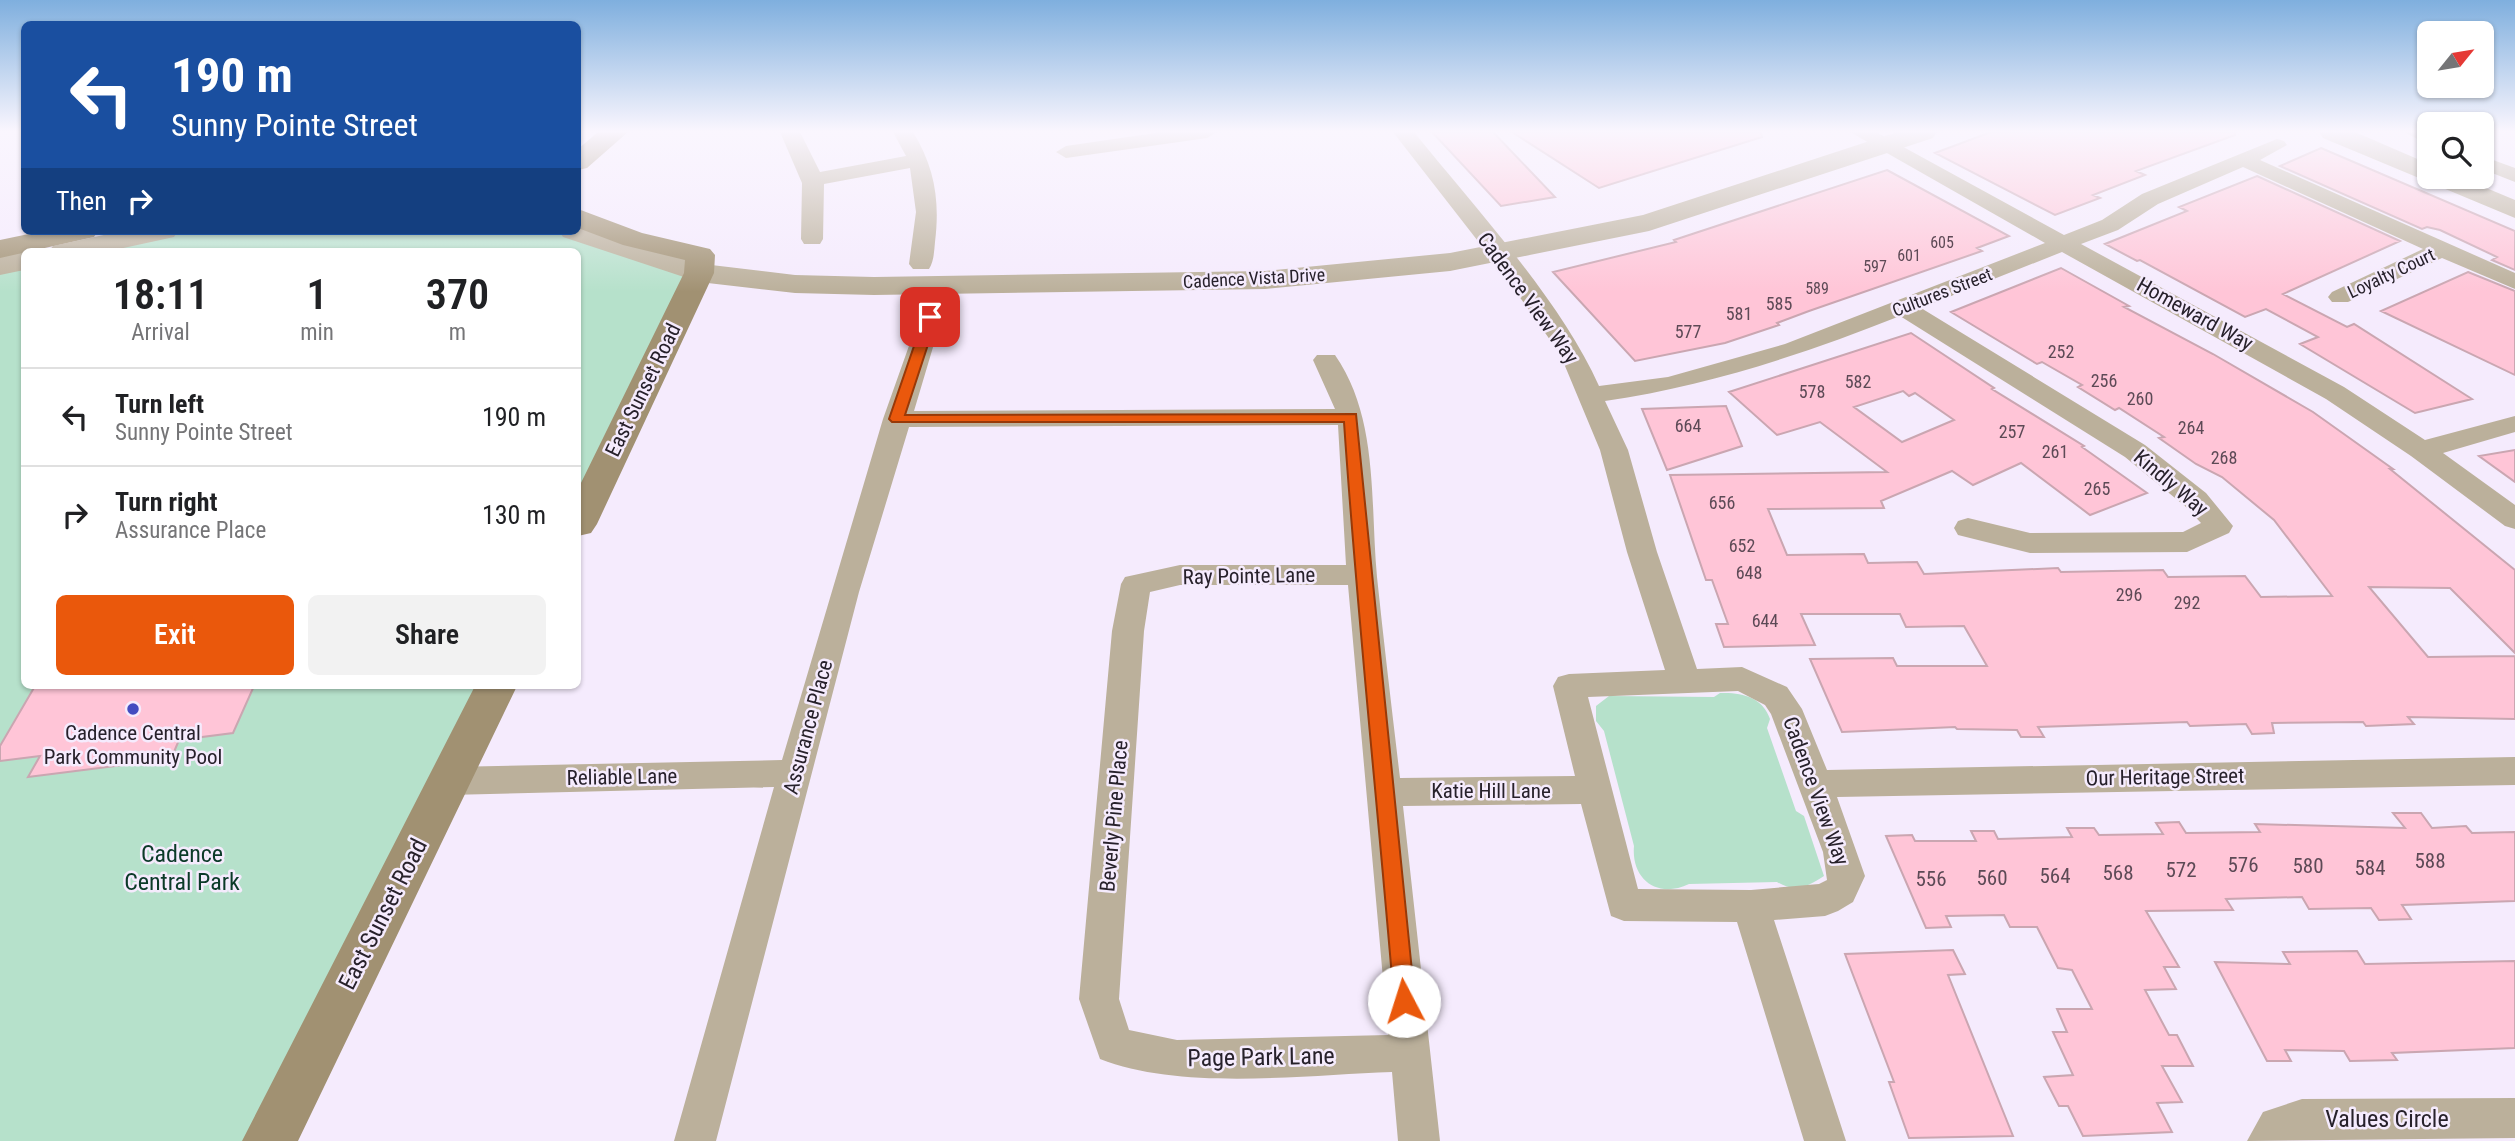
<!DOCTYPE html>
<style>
:root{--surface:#fff;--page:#f2f2f2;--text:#202124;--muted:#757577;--line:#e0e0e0;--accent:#ea580c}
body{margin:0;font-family:"Roboto Condensed",sans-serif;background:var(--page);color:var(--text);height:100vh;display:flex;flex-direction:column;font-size:26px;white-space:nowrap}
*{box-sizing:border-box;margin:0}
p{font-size:23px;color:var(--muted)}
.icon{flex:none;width:38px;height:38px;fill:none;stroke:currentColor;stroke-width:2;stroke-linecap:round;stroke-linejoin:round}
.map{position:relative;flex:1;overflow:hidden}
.sheet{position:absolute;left:21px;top:248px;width:560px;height:441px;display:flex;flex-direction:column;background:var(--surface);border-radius:10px;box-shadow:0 2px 5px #0004}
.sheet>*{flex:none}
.banner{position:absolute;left:21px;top:21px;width:560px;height:214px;border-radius:10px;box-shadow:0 2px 5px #0004;background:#1a4fa0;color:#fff;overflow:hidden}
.needle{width:46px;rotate:60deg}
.buttons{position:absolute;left:2417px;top:21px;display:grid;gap:14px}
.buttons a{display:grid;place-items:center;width:77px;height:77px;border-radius:10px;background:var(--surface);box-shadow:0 2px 5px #0004;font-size:35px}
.pin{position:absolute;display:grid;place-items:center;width:60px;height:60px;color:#fff;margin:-30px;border-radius:14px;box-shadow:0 4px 10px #0006}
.me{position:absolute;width:77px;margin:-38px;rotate:355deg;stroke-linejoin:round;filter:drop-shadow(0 0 5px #0008)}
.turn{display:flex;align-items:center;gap:24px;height:147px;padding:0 35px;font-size:32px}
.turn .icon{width:91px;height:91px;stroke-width:2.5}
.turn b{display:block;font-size:49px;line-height:60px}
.then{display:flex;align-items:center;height:66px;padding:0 35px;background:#0003;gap:14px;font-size:26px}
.eta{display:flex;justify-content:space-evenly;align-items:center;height:119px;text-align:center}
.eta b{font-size:42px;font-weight:600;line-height:49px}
.button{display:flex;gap:14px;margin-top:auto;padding:14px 35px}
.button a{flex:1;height:80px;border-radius:10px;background:var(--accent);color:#fff;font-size:28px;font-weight:600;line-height:80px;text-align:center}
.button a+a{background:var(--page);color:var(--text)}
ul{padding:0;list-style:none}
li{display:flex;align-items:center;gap:21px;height:98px;padding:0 35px;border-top:2px solid var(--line)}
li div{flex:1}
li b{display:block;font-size:26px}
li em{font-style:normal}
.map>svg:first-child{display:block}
.green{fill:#b6e1cb}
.building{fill:#ffc5d7;stroke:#caa6b1;stroke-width:2;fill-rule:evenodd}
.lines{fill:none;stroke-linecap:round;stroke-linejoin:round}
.minor{fill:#bbb09b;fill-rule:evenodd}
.tertiary{fill:#bbb09b;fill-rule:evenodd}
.secondary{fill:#a19172;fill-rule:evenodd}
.route{fill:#ea580c;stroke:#983908;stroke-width:2}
.poi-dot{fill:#434cc0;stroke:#f5ebfd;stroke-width:2.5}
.labels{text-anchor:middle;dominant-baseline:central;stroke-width:5;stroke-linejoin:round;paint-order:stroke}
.far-number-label{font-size:16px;fill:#5d4a56}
.far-street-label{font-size:18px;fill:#27212b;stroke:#f5ebfd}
.number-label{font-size:18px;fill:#5d4a56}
.street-label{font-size:21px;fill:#27212b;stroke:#f5ebfd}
.poi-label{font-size:21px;fill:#27212b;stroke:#f5ebfd}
.near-number-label{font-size:21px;fill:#5d4a56}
.near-park-label{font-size:24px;fill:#0b3a28;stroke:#f5ebfd}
.near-street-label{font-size:24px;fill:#27212b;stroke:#f5ebfd}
</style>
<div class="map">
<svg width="2515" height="1141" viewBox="0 0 2515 1141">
<rect width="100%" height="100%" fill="#f5ebfd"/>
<!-- green -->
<path class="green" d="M 193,231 L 552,231 L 688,273 L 578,491 L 578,252 L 85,252 Z
M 24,265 L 24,686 L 479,686 L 248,1141 L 0,1141 L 0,270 Z
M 1720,693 C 1741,692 1763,697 1770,719 L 1767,728 L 1796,811 L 1804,816 L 1824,876 C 1807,887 1795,893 1777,882 L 1689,884 C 1658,899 1631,880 1634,846 L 1604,731 L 1596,721 L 1596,706 L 1609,696 L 1714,697 Z"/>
<!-- building -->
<path class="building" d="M 1432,132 L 1493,132 L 1555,197 L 1501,206 Z
M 1512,132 L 1761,132 L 1762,137 L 1599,188 Z
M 1991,132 L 2235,132 L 2235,135 L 2136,171 L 2145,175 L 2093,195 L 2100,198 L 2055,215 L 1935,153 Z
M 2321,148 L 2515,231 L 2515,270 L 2492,260 L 2497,257 L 2440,230 L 2427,227 L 2422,229 L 2280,166 Z
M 1887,170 L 2009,236 L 1977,248 L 1982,251 L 1809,311 L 1777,323 L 1779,325 L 1725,343 L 1635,361 L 1553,272 L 1676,242 L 1674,240 Z
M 2257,176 L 2400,241 L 2283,294 L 2347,327 L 2354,324 L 2472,399 L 2415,413 L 2300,344 L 2318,337 L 2266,309 L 2245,317 L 2140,260 L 2137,261 L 2105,244 L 2187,211 L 2179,207 Z
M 2061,268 L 2129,306 L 2124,307 L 2213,354 L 2313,412 L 2393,469 L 2390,469 L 2515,570 L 2515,653 L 2450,588 L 2369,587 L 2428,657 L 2515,656 L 2515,719 L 2408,717 L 2414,724 L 2366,726 L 2363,722 L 2272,723 L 2274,733 L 2252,734 L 2246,724 L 2190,726 L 2187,722 L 2038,727 L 2044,737 L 2021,737 L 2017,730 L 1957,729 L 1955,727 L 1842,732 L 1810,659 L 1893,658 L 1897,666 L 1987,666 L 1964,626 L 1906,627 L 1900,614 L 1801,614 L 1815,645 L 1724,647 L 1716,624 L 1728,624 L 1712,580 L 1706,580 L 1670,475 L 1887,472 L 1820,422 L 1777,435 L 1729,392 L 1911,333 L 1994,388 L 1992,389 L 2084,446 L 2082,447 L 2147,493 L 2090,515 L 2021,463 L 1973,485 L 1952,471 L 1881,501 L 1884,508 L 1768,509 L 1787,555 L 1864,554 L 1868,563 L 1917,562 L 1924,574 L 2058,568 L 2061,572 L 2163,570 L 2168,577 L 2245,576 L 2261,597 L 2332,596 L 2274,520 L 2222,477 L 2196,464 L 2159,438 L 2164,437 L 2119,408 L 2115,410 L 2078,387 L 2082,385 L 2042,362 L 2037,364 L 1951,312 ZM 1903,391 L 1909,396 L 1915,393 L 1954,420 L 1902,442 L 1854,407 Z
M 2468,272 L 2515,291 L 2515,375 L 2381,311 Z
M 1726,406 L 1742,446 L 1667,470 L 1642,409 Z
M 2515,450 L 2515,482 L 2479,456 Z
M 35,686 L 254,686 L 233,733 L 179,740 L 171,759 L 28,777 L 40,756 L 0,761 L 0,746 Z
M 2393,813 L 2421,813 L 2432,828 L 2466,826 L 2472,833 L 2515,832 L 2515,901 L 2402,905 L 2411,919 L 2379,920 L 2371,908 L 2309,909 L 2302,897 L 2226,899 L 2233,910 L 2146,911 L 2179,967 L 2164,967 L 2176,989 L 2145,990 L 2169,1035 L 2177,1035 L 2193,1066 L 2162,1066 L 2182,1102 L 2157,1103 L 2172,1132 L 2083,1136 L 2068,1106 L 2059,1106 L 2044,1077 L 2073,1075 L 2053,1032 L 2067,1032 L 2057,1009 L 2092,1009 L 2072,970 L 2058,968 L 2037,927 L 2010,927 L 2004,915 L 1946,916 L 1951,927 L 1926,928 L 1886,836 L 1912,835 L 1915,841 L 1976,841 L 1971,831 L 1994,831 L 1998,839 L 2072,837 L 2067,828 L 2094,828 L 2099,835 L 2163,834 L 2156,823 L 2179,822 L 2186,833 L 2260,832 L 2255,824 L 2405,828 Z
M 1953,950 L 1965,974 L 1948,975 L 2013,1136 L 1909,1138 L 1889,1082 L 1894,1082 L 1845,954 Z
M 2357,951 L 2365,964 L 2515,961 L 2515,1048 L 2392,1053 L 2397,1060 L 2350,1061 L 2344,1051 L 2285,1050 L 2291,1061 L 2267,1061 L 2215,962 L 2290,964 L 2283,952 Z"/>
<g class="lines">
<!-- minor -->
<path class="minor" d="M 780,132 L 800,132 L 820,172 L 906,156 L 893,132 L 913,132 C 935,168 940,201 935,242 C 934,252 934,261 929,269 L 913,269 L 909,264 L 916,212 L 910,168 L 824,184 L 823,239 L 820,244 L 804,244 L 801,239 L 802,183 Z
M 1162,132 L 1217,132 L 1207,138 L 1066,158 L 1056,152 L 1066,146 Z
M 1393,132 L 1414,132 C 1475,208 1560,299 1599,386 L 1668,377 L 1785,344 L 2045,243 L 1850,132 L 1876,132 L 2064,235 L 2102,220 L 2142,194 L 2277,139 L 2284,141 L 2287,145 L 2260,160 L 2515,273 L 2515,289 L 2442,258 L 2348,302 L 2332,302 L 2328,297 L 2332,292 L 2423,249 L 2243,167 L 2158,204 L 2118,230 L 2081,244 L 2344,387 L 2425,440 L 2515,416 L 2515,432 L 2443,453 L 2515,505 L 2515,529 L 2505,526 L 2411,456 L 2326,399 L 2062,252 L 1921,308 L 2145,445 L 2206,493 L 2233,526 L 2229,533 L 2187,552 L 2030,553 L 1958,535 L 1954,528 L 1958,521 L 1968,518 L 2030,533 L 2183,532 L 2201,523 L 2186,507 L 2125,457 L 1900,316 C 1804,354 1708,386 1605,401 L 1628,450 L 1657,552 L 1697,669 L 1742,667 L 1787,687 L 1802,709 L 1827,770 L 2515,757 L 2515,785 L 1837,797 L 1865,876 L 1853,902 L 1838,911 L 1825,916 L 1774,920 L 1846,1141 L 1804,1141 L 1737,922 L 1624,921 L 1611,916 L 1581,804 L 1403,806 L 1440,1141 L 1398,1141 L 1392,1072 C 1304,1075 1181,1091 1100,1059 L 1079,999 L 1112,631 L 1121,584 L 1125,577 L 1180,565 L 1346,565 L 1338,425 L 909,427 L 859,592 L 716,1141 L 674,1141 L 774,787 L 449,795 L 437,791 L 432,781 L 437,771 L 449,767 L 782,760 L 883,419 L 921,312 L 939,312 L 942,317 L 914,411 L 1335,409 L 1313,360 L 1317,355 L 1335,355 C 1379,418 1370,503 1377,577 C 1384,644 1392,711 1400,778 L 1575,776 L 1553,686 L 1558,677 L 1569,674 L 1665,670 L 1627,552 L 1600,450 L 1560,354 L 1502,272 ZM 1180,585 L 1348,585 L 1388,1035 L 1177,1040 L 1129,1030 L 1119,999 L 1144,631 L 1150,592 ZM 1738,691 L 1765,705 L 1771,714 L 1823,852 L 1827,880 L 1819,884 L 1751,890 L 1638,889 L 1588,697 Z
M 2404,132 L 2429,132 L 2429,145 Z
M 2482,156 L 2515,168 L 2515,182 L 2482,169 Z
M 2515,1098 L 2515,1138 L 2247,1141 L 2263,1112 L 2302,1099 Z"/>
<!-- tertiary -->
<path class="tertiary" d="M 1897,132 L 1937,132 L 1933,138 L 1649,231 L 1450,271 L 1265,289 L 874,295 L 795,293 L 699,282 L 563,237 L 559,231 L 578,231 L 578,223 L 703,264 L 795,275 L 874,277 L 1265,271 L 1450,253 L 1643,215 Z
M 2319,132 L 2355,132 L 2429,164 L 2429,177 L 2460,177 L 2515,200 L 2515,218 L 2323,138 Z
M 122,231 L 178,231 L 174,237 L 105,252 L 48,252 L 53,246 Z
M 24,252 L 24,270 L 0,275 L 0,257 Z"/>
<!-- secondary -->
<path class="secondary" d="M 598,132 L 628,132 L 587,168 L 578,170 L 578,149 Z
M 578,209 L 642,233 L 710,249 L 715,255 L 714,273 L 597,524 L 591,533 L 578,536 L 578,489 L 684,273 L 685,260 L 623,245 L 578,228 Z
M 43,231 L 98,231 L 94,237 L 0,258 L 0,240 Z
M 475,686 L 517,686 L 298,1141 L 242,1141 Z"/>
</g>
<!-- sky -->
<linearGradient id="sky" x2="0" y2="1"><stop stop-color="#7fafde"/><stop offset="0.45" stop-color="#faf6fe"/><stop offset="1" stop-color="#faf6fe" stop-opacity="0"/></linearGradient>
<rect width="2515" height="292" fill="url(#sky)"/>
<!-- route -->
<path class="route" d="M 930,313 L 937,317 L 905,415 L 1356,414 L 1415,1001 L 1412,1007 L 1404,1010 L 1397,1007 L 1394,1001 C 1378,807 1357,615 1344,422 L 892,422 L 889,419 L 924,317 Z"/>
<!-- markers -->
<circle class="poi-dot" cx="133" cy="709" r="7"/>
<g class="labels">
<!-- far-number labels -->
<g class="far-number-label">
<text x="1942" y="242">605</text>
<text x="1909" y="255">601</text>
<text x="1875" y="266">597</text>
<text x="1817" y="288">589</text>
</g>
<!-- far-street labels -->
<g class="far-street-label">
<text transform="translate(2391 273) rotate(-25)">Loyalty Court</text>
<text transform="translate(1254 278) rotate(-3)">Cadence Vista Drive</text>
<text transform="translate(1942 292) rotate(-21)">Cultures Street</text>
</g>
<!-- number labels -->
<g class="number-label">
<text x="1779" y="303">585</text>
<text x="1739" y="313">581</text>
<text x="1688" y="331">577</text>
<text x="2061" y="351">252</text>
<text x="2104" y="380">256</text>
<text x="1858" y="381">582</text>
<text x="1812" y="391">578</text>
<text x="2140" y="398">260</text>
<text x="1688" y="425">664</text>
<text x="2191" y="427">264</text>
<text x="2012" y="431">257</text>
<text x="2055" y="451">261</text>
<text x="2224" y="457">268</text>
<text x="2097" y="488">265</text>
<text x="1722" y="502">656</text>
<text x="1742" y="545">652</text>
<text x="1749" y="572">648</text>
<text x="2129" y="594">296</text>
<text x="2187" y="602">292</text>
<text x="1765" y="620">644</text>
</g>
<!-- street labels -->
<g class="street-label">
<text transform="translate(1528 298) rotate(54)">Cadence View Way</text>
<text transform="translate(2195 314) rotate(29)">Homeward Way</text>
<text transform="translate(643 390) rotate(-64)">East Sunset Road</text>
<text transform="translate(2171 483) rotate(40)">Kindly Way</text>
<text transform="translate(1249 576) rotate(-1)">Ray Pointe Lane</text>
<text transform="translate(808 727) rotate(-75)">Assurance Place</text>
<text transform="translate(622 777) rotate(-1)">Reliable Lane</text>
<text transform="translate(2165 777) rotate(-1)">Our Heritage Street</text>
<text x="1491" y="791">Katie Hill Lane</text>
<text transform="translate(1816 791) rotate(70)">Cadence View Way</text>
<text transform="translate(1114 816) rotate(-85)">Beverly Pine Place</text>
</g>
<!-- poi labels -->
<g class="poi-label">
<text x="133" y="733">Cadence Central<tspan x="133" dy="24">Park Community Pool</tspan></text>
</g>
<!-- near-number labels -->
<g class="near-number-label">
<text x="2430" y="861">588</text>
<text x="2243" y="865">576</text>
<text x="2308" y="866">580</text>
<text x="2370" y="868">584</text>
<text x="2181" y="870">572</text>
<text x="2118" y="873">568</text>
<text x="2055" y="876">564</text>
<text x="1992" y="878">560</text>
<text x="1931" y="879">556</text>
</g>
<!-- near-park labels -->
<g class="near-park-label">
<text x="182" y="854">Cadence<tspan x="182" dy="28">Central Park</tspan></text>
</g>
<!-- near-street labels -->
<g class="near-street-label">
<text transform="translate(383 914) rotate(-63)">East Sunset Road</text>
<text transform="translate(1261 1057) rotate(-1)">Page Park Lane</text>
<text x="2387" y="1119">Values Circle</text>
</g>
</g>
</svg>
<div class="buttons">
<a><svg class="needle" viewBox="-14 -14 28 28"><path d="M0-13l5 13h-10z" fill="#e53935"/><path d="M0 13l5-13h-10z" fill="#757577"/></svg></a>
<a><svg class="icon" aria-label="search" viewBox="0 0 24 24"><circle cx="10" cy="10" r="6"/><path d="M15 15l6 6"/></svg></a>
</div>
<div class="pin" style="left:930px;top:317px;background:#d93025"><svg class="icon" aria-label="arrive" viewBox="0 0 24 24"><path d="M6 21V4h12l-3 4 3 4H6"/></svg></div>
<svg class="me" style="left:1404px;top:1001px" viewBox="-20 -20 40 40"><circle r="19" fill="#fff"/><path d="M0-13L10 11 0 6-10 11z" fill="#ea580c"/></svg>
<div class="banner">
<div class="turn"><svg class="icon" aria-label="left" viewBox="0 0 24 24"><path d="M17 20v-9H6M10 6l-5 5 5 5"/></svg><div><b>190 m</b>Sunny Pointe Street</div></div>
<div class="then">Then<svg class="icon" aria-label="right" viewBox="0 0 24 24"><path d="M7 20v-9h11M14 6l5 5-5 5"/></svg></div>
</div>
<section class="sheet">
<div class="eta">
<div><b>18:11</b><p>Arrival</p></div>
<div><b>1</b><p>min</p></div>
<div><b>370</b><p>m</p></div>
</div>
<ul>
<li><svg class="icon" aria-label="left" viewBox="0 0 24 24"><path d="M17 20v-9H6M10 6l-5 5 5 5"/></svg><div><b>Turn left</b><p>Sunny Pointe Street</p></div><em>190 m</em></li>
<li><svg class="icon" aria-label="right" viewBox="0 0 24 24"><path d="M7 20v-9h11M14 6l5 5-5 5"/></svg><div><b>Turn right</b><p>Assurance Place</p></div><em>130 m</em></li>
</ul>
<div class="button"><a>Exit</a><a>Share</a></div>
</section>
</div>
